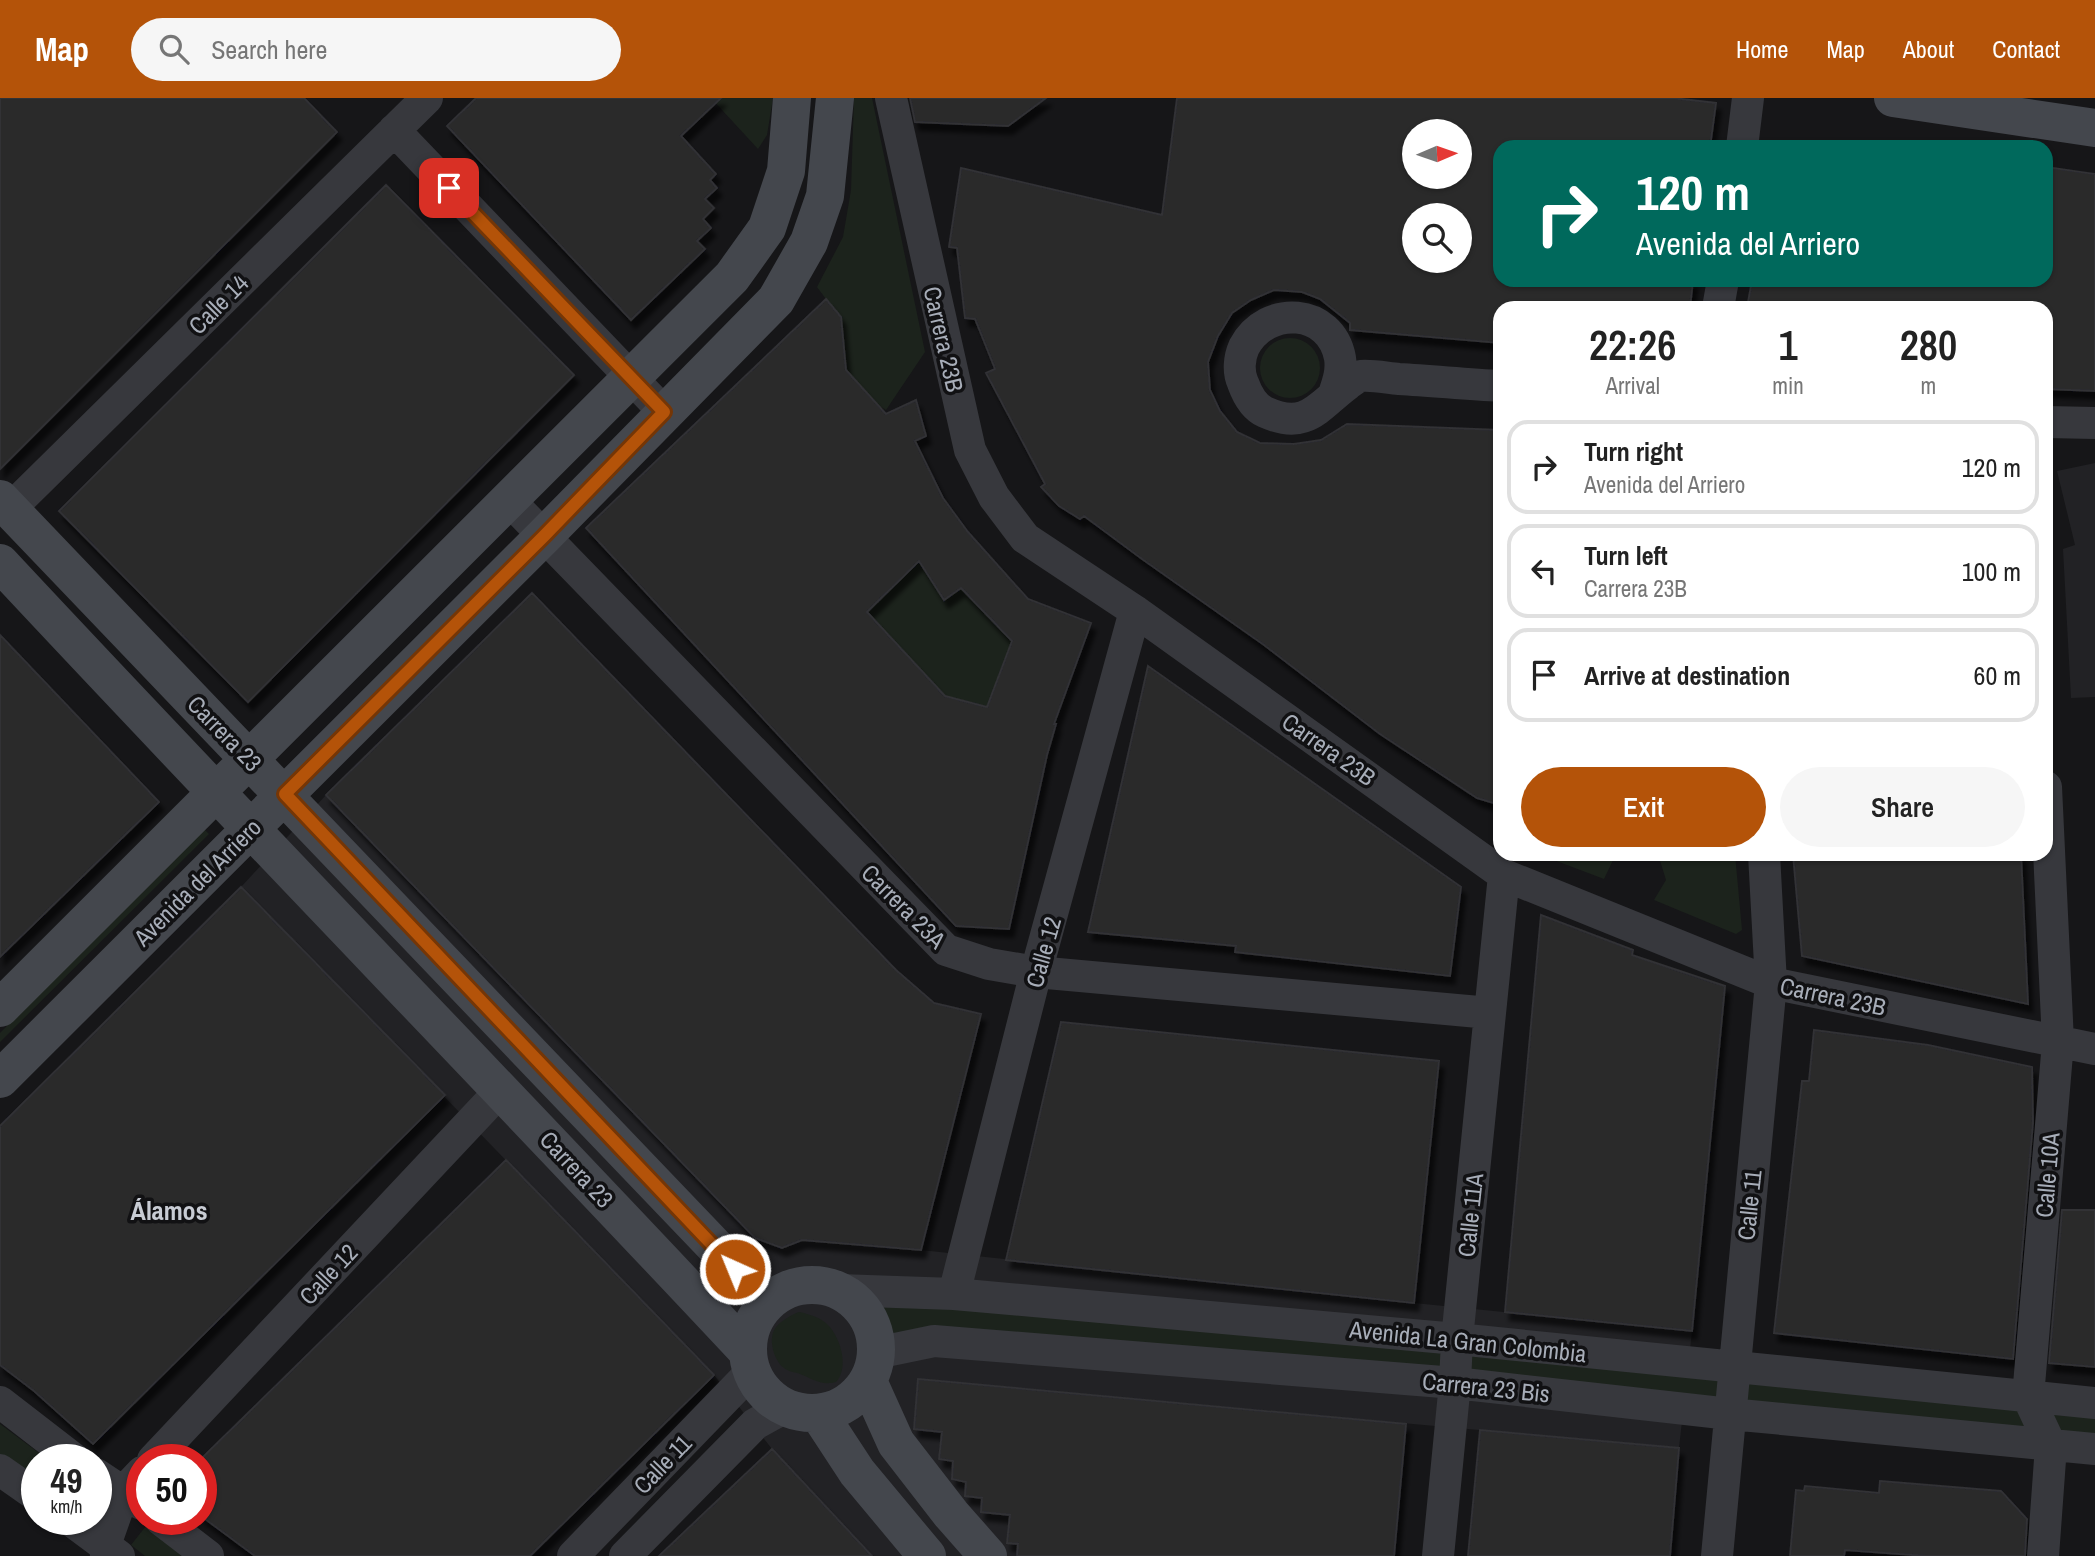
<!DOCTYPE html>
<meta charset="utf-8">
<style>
:root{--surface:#fff;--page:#f6f6f6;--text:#222;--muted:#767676;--line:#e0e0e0;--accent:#b45309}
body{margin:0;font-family:"Archivo Narrow",sans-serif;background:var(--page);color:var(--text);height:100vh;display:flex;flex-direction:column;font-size:26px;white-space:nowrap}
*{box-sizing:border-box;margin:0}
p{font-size:23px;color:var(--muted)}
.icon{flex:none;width:38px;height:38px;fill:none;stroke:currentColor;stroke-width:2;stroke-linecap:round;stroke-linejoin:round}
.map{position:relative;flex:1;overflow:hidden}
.side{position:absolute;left:1493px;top:203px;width:560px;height:560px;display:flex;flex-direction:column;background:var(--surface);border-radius:21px;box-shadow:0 2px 5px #0004}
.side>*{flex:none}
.guide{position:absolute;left:1493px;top:42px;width:560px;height:147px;border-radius:21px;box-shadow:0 2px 5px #0004;background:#00695c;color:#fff;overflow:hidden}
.needle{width:46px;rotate:88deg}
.controls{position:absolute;left:1402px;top:21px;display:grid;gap:14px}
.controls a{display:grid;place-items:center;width:70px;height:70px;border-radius:50%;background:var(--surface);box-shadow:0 2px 5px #0004;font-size:35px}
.speed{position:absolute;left:21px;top:1346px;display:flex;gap:14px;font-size:35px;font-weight:700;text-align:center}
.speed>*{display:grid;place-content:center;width:91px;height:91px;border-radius:50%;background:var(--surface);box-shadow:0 2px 5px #0004;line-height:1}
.speed small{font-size:18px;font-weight:400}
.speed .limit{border:10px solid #d22;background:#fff;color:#111}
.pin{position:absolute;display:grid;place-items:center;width:60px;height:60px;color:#fff;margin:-30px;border-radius:14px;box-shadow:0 4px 10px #0006}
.me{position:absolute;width:77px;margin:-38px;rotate:316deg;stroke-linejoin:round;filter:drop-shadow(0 0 5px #0008)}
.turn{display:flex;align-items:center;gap:24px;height:147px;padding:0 28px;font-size:32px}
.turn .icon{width:91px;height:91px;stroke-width:2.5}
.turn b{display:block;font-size:49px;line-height:60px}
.eta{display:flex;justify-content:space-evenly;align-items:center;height:119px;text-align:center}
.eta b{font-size:42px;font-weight:600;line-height:49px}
.button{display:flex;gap:14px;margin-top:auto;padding:14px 28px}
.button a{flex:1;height:80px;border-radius:42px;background:var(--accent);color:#fff;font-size:28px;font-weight:600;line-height:80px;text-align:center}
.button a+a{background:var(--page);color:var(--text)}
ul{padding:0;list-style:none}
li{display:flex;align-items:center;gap:21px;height:94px;margin:0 14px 10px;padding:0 14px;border:4px solid var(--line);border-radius:21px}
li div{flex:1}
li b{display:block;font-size:26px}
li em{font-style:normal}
header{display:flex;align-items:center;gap:42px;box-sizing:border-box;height:98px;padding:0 35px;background:var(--accent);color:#fff}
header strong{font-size:33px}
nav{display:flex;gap:38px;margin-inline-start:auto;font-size:24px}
.search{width:490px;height:63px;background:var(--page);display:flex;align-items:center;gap:18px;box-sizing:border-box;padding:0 24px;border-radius:38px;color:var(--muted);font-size:26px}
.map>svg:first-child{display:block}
.built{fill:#222225}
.green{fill:#1c231c}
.building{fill:#29292c;stroke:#303034;stroke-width:2;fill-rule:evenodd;filter:url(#shadow)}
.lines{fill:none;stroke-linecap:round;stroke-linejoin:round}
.street{stroke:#37383d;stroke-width:32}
.secondary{stroke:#44474d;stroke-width:38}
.route-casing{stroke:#753606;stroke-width:18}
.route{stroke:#b45309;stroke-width:12}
.labels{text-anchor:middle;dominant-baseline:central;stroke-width:7;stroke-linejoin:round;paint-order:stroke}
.street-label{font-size:24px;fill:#a7adb8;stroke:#111113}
.neighbourhood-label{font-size:26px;font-weight:bold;fill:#c8ccd4;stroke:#111113}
</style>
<header>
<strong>Map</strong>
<div class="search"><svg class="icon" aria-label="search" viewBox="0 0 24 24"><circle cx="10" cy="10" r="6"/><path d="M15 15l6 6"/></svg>Search here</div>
<nav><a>Home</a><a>Map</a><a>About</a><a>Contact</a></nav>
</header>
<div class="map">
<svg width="2095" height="1458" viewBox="0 0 2095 1458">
<defs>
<filter id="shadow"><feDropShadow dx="4.5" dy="8" stdDeviation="2" flood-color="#0009"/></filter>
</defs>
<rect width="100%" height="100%" fill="#161618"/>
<!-- built -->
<path class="built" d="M 2095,365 L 2095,599 L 2071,600 L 2063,451 L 2075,447 L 2057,373 Z
M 326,697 L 755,1140 L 782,1150 L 802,1142 L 921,1152 L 1414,1205 L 1692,1233 L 1679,1350 L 918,1281 L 914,1331 L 942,1334 L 940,1361 L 953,1363 L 952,1382 L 966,1384 L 965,1398 L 982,1400 L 981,1414 L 1010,1417 L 1007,1445 L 1018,1446 L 1017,1458 L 871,1458 L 772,1351 L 714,1277 L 241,789 Z"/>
<!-- green -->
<path class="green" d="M 711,0 L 773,0 L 767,37 L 758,51 Z
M 854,0 L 872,0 L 925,254 L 886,312 L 876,306 L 846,272 L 826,201 L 817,189 L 843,139 L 851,92 Z
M1260 270a30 30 0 1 1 60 0a30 30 0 1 1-60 0Z
M 874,389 L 944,502 L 961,490 L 1012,543 L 1001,572 L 1065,596 L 1056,626 L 963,602 L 960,614 L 867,514 L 899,483 Z
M 204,731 L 209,736 L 0,944 L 0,935 Z
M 1538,756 L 1622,756 L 1615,758 L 1604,781 Z
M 1658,756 L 1735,756 L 1742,832 L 1736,836 L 1654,802 L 1666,782 Z
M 935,1205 L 1443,1253 L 1441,1271 L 894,1236 L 882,1207 Z
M 799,1214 C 809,1216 822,1220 829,1228 C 841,1242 849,1269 836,1284 C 821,1288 813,1281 800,1276 C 795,1274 789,1274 784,1270 C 774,1263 767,1240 776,1229 C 781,1223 791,1217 799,1214 Z
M 1469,1256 L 1720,1277 L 1716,1302 L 1466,1275 Z
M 1745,1284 L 2018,1311 L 2029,1334 L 1744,1305 Z
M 2052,1314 L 2095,1318 L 2095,1341 L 2061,1338 Z
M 0,1326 L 47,1361 L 37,1362 L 37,1384 L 0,1356 Z
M 146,1428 L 185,1458 L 145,1458 L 131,1447 Z"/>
<!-- building -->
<path class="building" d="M 0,0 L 304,0 L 337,34 L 0,371 Z
M 476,0 L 721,0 L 681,38 L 716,76 L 710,82 L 717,90 L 705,101 L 714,110 L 703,121 L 711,130 L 697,143 L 705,151 L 631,222 L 447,28 Z
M 910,0 L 1046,0 L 1008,28 L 915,24 Z
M 1177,0 L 1673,0 L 1716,5 L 1710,49 L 1500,49 L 1500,182 L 1693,182 L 1690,210 L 1500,210 L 1500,245 L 1350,232 L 1350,225 L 1320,201 L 1302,194 L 1274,192 L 1251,202 L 1232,215 L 1218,238 L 1208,264 L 1210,292 L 1220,313 L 1237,334 L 1260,345 L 1294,346 L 1321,342 L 1347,326 L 1500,332 L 1500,500 L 1497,508 L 1500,511 L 1500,707 L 1477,700 L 1380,636 L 1264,547 L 1142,461 L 1084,418 L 1080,421 L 1059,408 L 1041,389 L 1045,386 L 986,275 L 995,271 L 975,221 L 965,220 L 957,150 L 949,149 L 961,70 L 1162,117 ZM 1414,33 L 1460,33 L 1460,79 L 1414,79 ZM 1414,117 L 1460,117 L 1460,163 L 1414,163 Z
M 2046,69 L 2095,76 L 2095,293 L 2046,291 L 2046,210 L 1747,210 L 1752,182 L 2046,182 Z
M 386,87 L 574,277 L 248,604 L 59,413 Z
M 826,201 L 841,219 L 846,272 L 886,316 L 916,302 L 926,338 L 915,343 L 943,400 L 968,434 L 1028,501 L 1091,525 L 1054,626 L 1056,626 L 1047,657 L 1009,831 L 956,828 L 586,430 ZM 919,463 L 944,502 L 961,490 L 1012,543 L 987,609 L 945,598 L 867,514 Z
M 532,495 L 896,872 L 934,905 L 981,916 L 921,1152 L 802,1142 L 782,1150 L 755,1140 L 326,697 Z
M 0,537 L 159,704 L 0,859 Z
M 1148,568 L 1461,789 L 1450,878 L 1235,854 L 1236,848 L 1088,834 Z
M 1793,756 L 2021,756 L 2028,906 L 1802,858 Z
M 241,789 L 445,997 L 93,1346 L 34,1293 L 0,1267 L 0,1028 Z
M 1541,817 L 1633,852 L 1632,857 L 1725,888 L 1692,1233 L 1505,1214 Z
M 1061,924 L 1439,963 L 1414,1205 L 1006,1162 Z
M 1814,932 L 1928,947 L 2032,969 L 2033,1024 L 2013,1261 L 1774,1235 L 1802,983 L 1809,983 Z
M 506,1062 L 714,1277 L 530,1458 L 255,1458 L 201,1418 L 201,1361 Z
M 2062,1112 L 2095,1112 L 2095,1269 L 2049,1265 Z
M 918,1281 L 1406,1326 L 1394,1458 L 1017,1458 L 1018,1446 L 1007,1445 L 1010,1417 L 981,1414 L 982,1400 L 965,1398 L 966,1384 L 952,1381 L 953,1363 L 939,1361 L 942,1334 L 914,1331 Z
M 1480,1332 L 1679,1350 L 1670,1458 L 1468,1458 Z
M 772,1351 L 872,1458 L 659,1458 L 700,1419 Z
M 1880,1383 L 2001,1393 L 2027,1421 L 2025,1458 L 1926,1458 L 1845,1452 L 1844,1458 L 1790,1458 L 1796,1392 L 1804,1393 L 1805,1388 L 1879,1395 Z"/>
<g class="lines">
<!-- street -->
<path class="street" d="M 891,0 L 970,352 L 994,399 L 1025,440 L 1135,513 L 1504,777 L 1771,885 L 2095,951
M 394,32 L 664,314
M 1742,49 L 1748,0
M 1718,210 L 1723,182
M 1334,296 C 1338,284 1342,273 1340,260 C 1331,210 1267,206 1244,249 C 1239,260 1238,274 1243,285 C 1247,296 1254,309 1265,314 C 1307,333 1318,308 1348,286 C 1352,283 1357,279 1361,278 C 1373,277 1387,280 1399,281 C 1432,283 1466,286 1500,288
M 2046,324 L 2095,325
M 508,401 L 946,852 L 989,866 L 1036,874 L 1490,915
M 10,411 L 427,0
M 839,1192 L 954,1196 L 1457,1241 L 2095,1305
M 954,1196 L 1036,874 L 1135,513
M 876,1255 L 934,1243 L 1455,1285 L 1730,1316 L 2095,1351
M 0,1304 L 75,1362
M 153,1362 L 502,991
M 0,1372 L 37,1398
M 96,1376 L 141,1406
M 69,1421 L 119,1458
M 160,1421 L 208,1458
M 106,1458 L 105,1447 L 124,1393 L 142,1374
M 573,1458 L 751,1274
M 625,1458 L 755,1326 L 784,1310
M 1438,1458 L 1455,1285 L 1457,1241 L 1504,777
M 1717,1458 L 1771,885 L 1764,756
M 2043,1458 L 2051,1348 L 2028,1299 L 2058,944 L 2046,689"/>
<!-- secondary -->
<path class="secondary" d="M 1893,0 L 2095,30
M 0,401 L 768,1204
M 0,465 C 247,730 500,989 747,1253
M 0,910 L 732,179 L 767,130 L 786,73 L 792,0
M 0,981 L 544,438 L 776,202 L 809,144 L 825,98 L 835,0
M748 1251a64 64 0 1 1 128 0a64 64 0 1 1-128 0Z
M 868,1283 L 896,1345 L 951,1416 L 988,1458
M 819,1316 L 857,1374 L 927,1458"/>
</g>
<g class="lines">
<defs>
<path id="route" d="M 449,90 L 664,314 L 544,438 L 285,696 L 735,1171"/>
</defs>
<!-- route casing -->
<use href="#route" class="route-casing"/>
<!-- route -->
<use href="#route" class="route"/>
</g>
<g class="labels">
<!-- street labels -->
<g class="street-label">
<text transform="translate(218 206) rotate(-45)">Calle 14</text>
<text transform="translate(944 241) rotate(77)">Carrera 23B</text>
<text transform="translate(225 635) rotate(46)">Carrera 23</text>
<text transform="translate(1329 651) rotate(35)">Carrera 23B</text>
<text transform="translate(197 784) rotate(-45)">Avenida del Arriero</text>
<text transform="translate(904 808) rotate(45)">Carrera 23A</text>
<text transform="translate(1043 854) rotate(-74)">Calle 12</text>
<text transform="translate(1833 898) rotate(12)">Carrera 23B</text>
<text transform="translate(577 1071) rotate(47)">Carrera 23</text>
<text transform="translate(2047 1077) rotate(-85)">Calle 10A</text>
<text transform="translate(1749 1107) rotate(-84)">Calle 11</text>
<text transform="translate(1470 1117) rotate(-84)">Calle 11A</text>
<text transform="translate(328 1176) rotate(-47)">Calle 12</text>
<text transform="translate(1468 1243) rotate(6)">Avenida La Gran Colombia</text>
<text transform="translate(1486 1289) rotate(6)">Carrera 23 Bis</text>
<text transform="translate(662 1366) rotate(-46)">Calle 11</text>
</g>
<!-- neighbourhood labels -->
<g class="neighbourhood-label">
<text x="169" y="1112">Álamos</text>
</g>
</g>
</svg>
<div class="controls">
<a><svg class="needle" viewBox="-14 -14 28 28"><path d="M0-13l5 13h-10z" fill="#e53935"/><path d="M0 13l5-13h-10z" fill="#767676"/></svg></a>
<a><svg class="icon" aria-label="search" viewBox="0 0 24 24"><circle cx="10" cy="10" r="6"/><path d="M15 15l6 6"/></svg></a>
</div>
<div class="speed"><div>49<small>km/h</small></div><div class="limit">50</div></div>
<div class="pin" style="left:449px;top:90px;background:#d93025"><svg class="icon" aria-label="arrive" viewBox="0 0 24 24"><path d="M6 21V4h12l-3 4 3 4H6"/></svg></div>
<svg class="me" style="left:735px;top:1171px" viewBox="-20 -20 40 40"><circle r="17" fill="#b45309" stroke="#fff" stroke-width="3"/><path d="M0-11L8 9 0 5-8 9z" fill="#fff"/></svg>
<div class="guide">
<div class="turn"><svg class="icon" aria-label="right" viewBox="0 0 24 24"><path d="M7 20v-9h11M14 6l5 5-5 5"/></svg><div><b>120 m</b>Avenida del Arriero</div></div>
</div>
<section class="side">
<div class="eta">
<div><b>22:26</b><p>Arrival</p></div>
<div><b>1</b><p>min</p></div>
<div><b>280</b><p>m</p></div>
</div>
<ul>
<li><svg class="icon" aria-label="right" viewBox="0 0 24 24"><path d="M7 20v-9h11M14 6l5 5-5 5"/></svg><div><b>Turn right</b><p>Avenida del Arriero</p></div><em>120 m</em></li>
<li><svg class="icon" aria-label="left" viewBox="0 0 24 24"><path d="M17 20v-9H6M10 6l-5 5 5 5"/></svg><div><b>Turn left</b><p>Carrera 23B</p></div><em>100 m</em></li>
<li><svg class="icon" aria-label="arrive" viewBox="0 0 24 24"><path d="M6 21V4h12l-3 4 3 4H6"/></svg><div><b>Arrive at destination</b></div><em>60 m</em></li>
</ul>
<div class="button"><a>Exit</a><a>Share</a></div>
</section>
</div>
